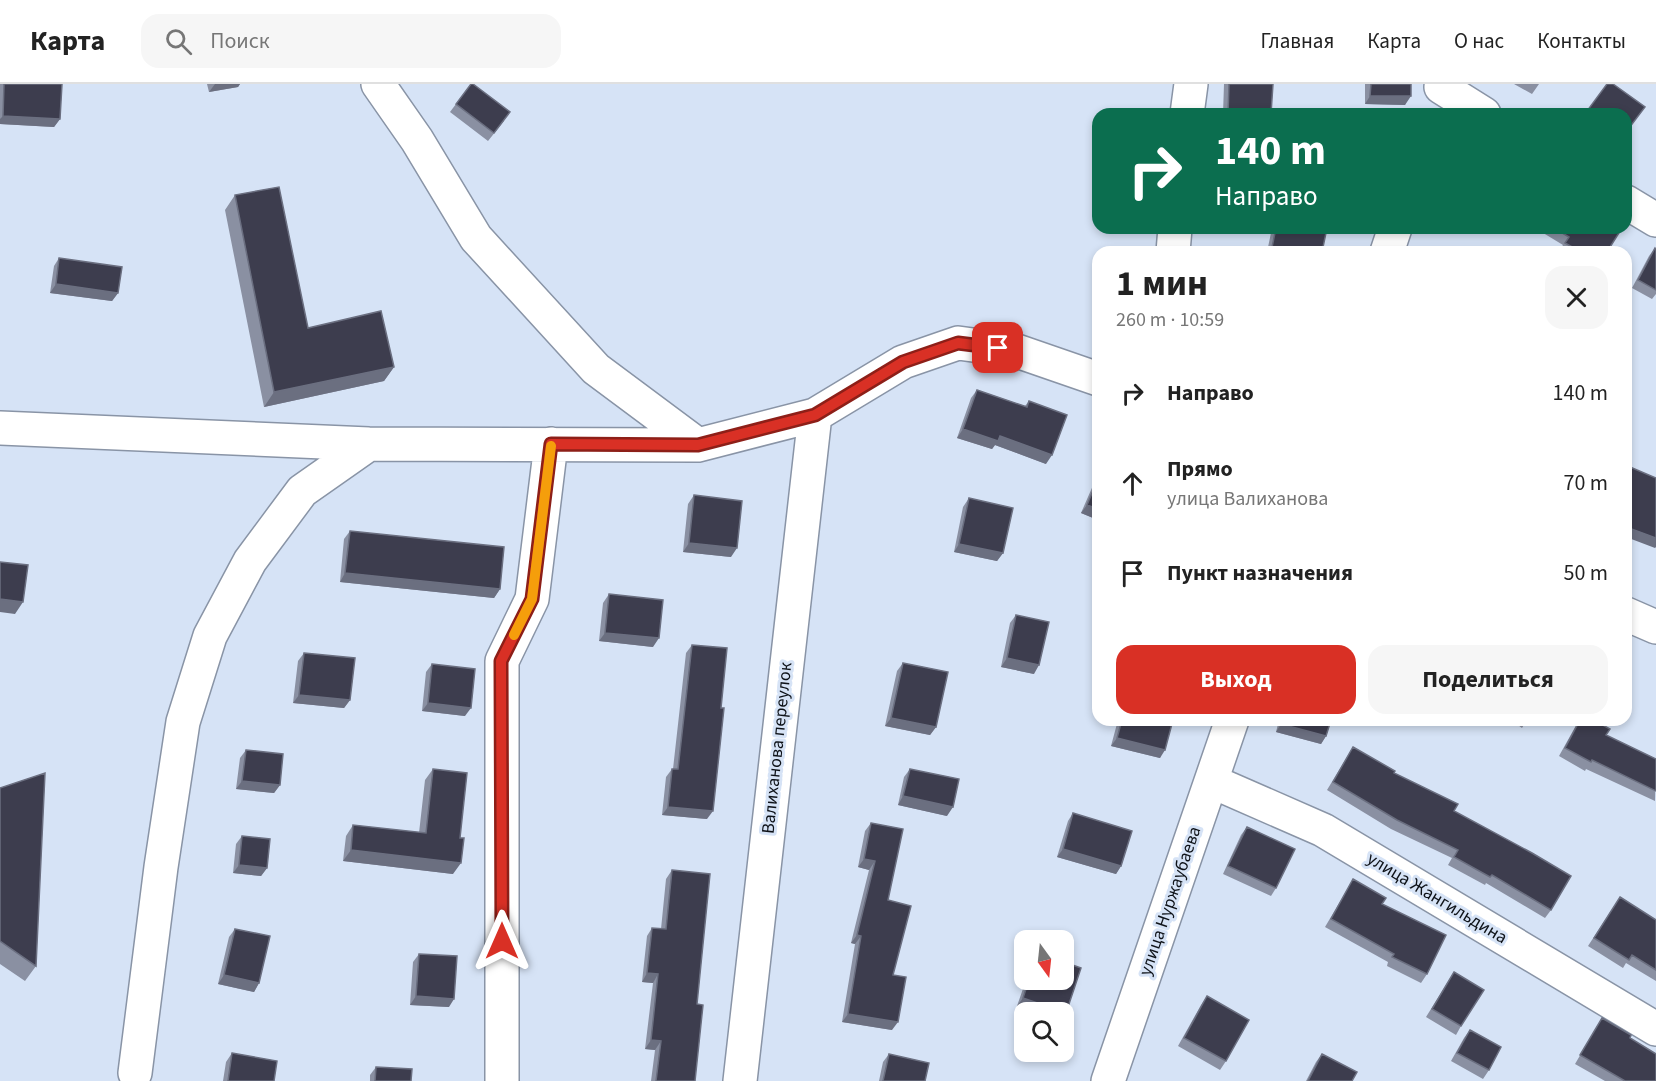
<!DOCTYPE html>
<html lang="ru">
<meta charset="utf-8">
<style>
:root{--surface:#fff;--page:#f6f6f6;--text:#222;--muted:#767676;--line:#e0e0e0;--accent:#d93025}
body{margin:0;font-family:"Source Sans 3",sans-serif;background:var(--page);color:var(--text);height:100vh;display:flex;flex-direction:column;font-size:22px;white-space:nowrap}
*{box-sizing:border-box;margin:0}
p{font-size:20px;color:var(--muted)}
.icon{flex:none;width:33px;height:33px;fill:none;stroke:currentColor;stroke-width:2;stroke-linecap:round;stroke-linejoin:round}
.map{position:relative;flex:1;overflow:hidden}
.details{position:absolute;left:1092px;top:162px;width:540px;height:480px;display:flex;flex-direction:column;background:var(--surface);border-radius:18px;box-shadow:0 3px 9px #0003}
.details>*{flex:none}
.hud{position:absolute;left:1092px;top:24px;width:540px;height:126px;border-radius:18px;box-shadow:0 3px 9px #0003;background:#0b6e4f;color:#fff;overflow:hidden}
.needle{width:39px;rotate:165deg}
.fabs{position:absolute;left:1014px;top:846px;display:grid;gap:12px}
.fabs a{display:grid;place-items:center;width:60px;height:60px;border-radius:12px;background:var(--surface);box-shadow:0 3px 9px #0003;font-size:30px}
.pin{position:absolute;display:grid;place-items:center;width:51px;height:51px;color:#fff;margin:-26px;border-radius:12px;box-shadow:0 3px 9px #0006}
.me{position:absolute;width:66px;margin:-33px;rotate:0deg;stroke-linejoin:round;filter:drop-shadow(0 0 4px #0008)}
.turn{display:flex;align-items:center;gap:21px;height:126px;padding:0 24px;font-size:27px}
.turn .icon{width:78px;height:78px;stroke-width:2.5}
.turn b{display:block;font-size:42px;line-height:51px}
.round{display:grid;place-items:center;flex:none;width:63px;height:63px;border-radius:18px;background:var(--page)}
.headline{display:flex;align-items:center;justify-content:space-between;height:102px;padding:0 24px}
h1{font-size:36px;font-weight:700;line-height:45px}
.button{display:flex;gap:12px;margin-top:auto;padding:12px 24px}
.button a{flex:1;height:69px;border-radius:18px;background:var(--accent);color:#fff;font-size:24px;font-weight:700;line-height:69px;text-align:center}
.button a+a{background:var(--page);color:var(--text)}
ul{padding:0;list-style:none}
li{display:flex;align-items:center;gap:18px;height:90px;padding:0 24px}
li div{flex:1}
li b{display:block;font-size:22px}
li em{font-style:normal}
header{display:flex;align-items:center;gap:36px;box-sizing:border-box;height:84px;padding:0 30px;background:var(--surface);border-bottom:2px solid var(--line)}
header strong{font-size:28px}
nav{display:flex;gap:33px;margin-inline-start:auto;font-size:21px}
.search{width:420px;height:54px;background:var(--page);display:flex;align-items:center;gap:15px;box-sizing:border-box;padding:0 21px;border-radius:18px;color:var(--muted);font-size:22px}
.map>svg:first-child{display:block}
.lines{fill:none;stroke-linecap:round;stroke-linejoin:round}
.minor-casing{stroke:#8994a6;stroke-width:36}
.minor{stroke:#fff;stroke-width:33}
.wall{fill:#8a90a2}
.shaded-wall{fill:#6b6f80}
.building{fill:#3d3d4e;stroke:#6b6f80;stroke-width:1.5}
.route-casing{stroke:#8d1f18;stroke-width:15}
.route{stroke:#d93025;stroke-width:10}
.slow{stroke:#f59e0b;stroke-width:10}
.labels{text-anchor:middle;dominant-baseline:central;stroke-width:6;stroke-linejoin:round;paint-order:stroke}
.street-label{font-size:18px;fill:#0e1218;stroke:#d6e3f6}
</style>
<header>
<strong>Карта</strong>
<div class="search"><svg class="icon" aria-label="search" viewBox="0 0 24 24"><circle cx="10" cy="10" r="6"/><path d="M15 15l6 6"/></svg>Поиск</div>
<nav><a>Главная</a><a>Карта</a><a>О нас</a><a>Контакты</a></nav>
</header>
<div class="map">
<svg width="1656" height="997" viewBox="0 0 1656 997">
<rect width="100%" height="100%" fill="#d6e3f6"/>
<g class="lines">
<defs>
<path id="minor" d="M 378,0 L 417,56 L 476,154 L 596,285 L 698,361
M 1441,3 L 1484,30
M 1187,30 L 1191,0
M 1626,118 L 1656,136
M 1173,168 L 1175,144
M 1387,168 L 1395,144
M 0,344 L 369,360 L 698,361 L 815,331 L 903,278 L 958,259 L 1017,267 L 1098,295
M 1626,530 L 1656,543
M 1211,697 L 1323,746 L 1656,945
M 135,989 L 161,783 L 183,638 L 210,552 L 250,477 L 302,407 L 369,360
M 502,997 L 502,577 L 532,515 L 551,360
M 740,997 L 815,331
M 1108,997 L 1232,636"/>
</defs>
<!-- minor casing -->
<use href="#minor" class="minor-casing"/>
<!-- minor -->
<use href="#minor" class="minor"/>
</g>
<!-- wall -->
<path class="wall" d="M 0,0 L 62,0 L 60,35 L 54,43 L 0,40 Z
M 207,0 L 240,0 L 238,3 L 209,8 Z
M 1224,0 L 1273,0 L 1271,30 L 1223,30 Z
M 1365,0 L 1411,0 L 1405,21 L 1365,20 Z
M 1514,0 L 1539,0 L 1532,10 Z
M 456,20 L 504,37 L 488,57 L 450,28 Z
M 235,111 L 308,244 L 394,283 L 384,297 L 264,323 L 225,126 Z
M 1272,144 L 1327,144 L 1322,168 L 1267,168 Z
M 1535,144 L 1622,144 L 1607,168 L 1561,168 L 1559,167 L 1563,161 Z
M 1655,164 L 1656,165 L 1656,210 L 1652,215 L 1632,204 L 1649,172 Z
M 59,174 L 118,209 L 112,217 L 50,209 L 54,182 Z
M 977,306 L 1025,322 L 1029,317 L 1046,380 L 995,361 L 992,365 L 957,354 L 971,314 Z
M 1098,390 L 1098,436 L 1081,429 Z
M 694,411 L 731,473 L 683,468 L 688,420 Z
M 969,414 L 1003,469 L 997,477 L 954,468 L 963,423 Z
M 350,447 L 500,505 L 494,514 L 340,498 L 344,455 Z
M 609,510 L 653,563 L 599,557 L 603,519 Z
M 1016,531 L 1034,590 L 1001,583 L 1010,539 Z
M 692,561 L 707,735 L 662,731 L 666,693 L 672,685 L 673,685 L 686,569 Z
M 304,569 L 350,616 L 344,624 L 293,619 L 298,577 Z
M 903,579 L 936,643 L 930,651 L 885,642 L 897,587 Z
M 432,580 L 465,632 L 422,627 L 426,588 Z
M 1118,636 L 1173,636 L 1160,674 L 1111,662 Z
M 1279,636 L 1331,636 L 1326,652 L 1321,660 L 1276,648 Z
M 1511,636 L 1527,636 L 1522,644 Z
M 1579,636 L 1594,636 L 1606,651 L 1656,675 L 1655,717 L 1586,685 L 1585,687 L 1559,672 Z
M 1353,663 L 1454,727 L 1551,826 L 1545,834 L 1486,799 L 1485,801 L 1448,781 L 1452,774 L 1391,745 L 1327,706 Z
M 246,666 L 280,701 L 274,709 L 236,705 L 240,674 Z
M 433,685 L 453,790 L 343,777 L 346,752 L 353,741 L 419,749 L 425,696 Z
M 910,685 L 947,732 L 898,721 L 904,693 Z
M 0,704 L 36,882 L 25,897 L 0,880 Z
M 1073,729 L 1121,782 L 1116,790 L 1057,773 L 1068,737 Z
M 871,739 L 888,816 L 893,891 L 892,946 L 842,938 L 855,860 L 851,859 L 869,786 L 858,783 L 865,747 Z
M 1247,743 L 1276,804 L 1271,812 L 1223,790 L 1241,751 Z
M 242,752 L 267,784 L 261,792 L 233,789 L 236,760 Z
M 672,786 L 697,920 L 695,997 L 651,997 L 655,966 L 645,965 L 653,899 L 642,898 L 647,852 L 652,844 L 661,845 L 666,795 Z
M 1353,795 L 1382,820 L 1427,890 L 1421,899 L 1387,882 L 1388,878 L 1325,843 L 1348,804 Z
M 1620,813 L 1656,836 L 1656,897 L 1626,879 L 1623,884 L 1588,862 Z
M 235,845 L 259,899 L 254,908 L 218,900 L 229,853 Z
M 419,870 L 449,923 L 410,921 L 413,878 Z
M 1454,888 L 1461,942 L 1456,951 L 1426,933 Z
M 1026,896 L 1064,896 L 1066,929 L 1064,932 L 1064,928 L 1017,922 Z
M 1207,912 L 1226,977 L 1220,986 L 1178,962 L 1201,921 Z
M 1602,934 L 1630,954 L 1656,997 L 1605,997 L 1575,980 Z
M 1470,946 L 1489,986 L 1483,995 L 1451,977 L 1464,954 Z
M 232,969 L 274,997 L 223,997 L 226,978 Z
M 889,970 L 925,997 L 879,997 L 883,978 Z
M 1322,970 L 1352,997 L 1306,997 L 1316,978 Z
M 376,983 L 411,997 L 370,997 L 370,991 Z"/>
<!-- shaded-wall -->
<path class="shaded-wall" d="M 215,0 L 240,0 L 238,3 L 209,8 Z
M 1370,12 L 1411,12 L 1405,21 L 1365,20 Z
M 3,32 L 60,35 L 54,43 L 0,40 L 0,35 Z
M 56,200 L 118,209 L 112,217 L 50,209 Z
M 394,283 L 384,297 L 264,323 L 274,308 Z
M 963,345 L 1000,352 L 1052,371 L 1046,380 L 995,361 L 992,365 L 957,354 Z
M 1087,421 L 1098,425 L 1098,436 L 1081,429 Z
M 1626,443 L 1656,454 L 1656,463 L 1655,464 L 1626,453 Z
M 689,459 L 737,464 L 731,473 L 683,468 Z
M 959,460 L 1003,469 L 997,477 L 954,468 Z
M 345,489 L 500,505 L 494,514 L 340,498 Z
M 0,515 L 23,518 L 15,530 L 0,528 Z
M 605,549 L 659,554 L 653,563 L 599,557 Z
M 1007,574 L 1039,581 L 1034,590 L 1001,583 Z
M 299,611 L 350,616 L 344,624 L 293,619 Z
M 428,619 L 471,624 L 465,632 L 422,627 Z
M 891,634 L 936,643 L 930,651 L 885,642 Z
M 1281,640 L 1326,652 L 1321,660 L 1276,648 Z
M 1117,654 L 1165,666 L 1160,674 L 1111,662 Z
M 242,697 L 280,701 L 274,709 L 236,705 Z
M 903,712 L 953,723 L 947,732 L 898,721 Z
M 668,723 L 713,727 L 707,735 L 662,731 Z
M 1063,765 L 1121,782 L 1116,790 L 1057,773 Z
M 351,766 L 461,779 L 453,790 L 343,777 Z
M 864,775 L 875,777 L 869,786 L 858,783 Z
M 239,781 L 267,784 L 261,792 L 233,789 Z
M 857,851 L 861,852 L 855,860 L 851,859 Z
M 647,889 L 658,890 L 653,899 L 642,898 Z
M 224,891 L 259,899 L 254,908 L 218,900 Z
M 416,912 L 454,915 L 449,923 L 410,921 Z
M 1023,914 L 1066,929 L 1064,932 L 1064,928 L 1036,928 L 1017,922 Z
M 848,930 L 898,938 L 892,946 L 842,938 Z
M 651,956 L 661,957 L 655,966 L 645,965 Z"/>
<!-- building -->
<path class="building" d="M 4,0 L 62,0 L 60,35 L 3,32 Z
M 471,0 L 473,0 L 510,28 L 494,49 L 456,20 Z
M 1229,0 L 1273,0 L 1271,30 L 1228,30 Z
M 1371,0 L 1411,0 L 1411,12 L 1370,12 Z
M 1607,0 L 1613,0 L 1645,23 L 1626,48 L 1626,30 L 1591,30 L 1587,27 Z
M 279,103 L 308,244 L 381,227 L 394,283 L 274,308 L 235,111 Z
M 1276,144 L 1327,144 L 1322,168 L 1271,168 Z
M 1554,144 L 1622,144 L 1607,168 L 1581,168 L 1565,159 L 1569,153 Z
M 1655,164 L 1656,165 L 1656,206 L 1638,196 Z
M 59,174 L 122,183 L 118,209 L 56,200 Z
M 977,306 L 1027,323 L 1029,317 L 1067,331 L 1052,371 L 1000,352 L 998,357 L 963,345 Z
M 1630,383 L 1656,394 L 1656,454 L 1626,443 L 1626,394 Z
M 1098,395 L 1098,425 L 1087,421 Z
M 694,411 L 742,417 L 737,464 L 689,459 Z
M 969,414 L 1013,424 L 1003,469 L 959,460 Z
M 350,447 L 504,463 L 500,505 L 345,489 Z
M 0,478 L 28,481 L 23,518 L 0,515 Z
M 609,510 L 663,516 L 659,554 L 605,549 Z
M 1016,531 L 1049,538 L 1039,581 L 1007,574 Z
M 692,561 L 727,564 L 721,624 L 724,624 L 713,727 L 668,723 L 672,685 L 678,685 Z
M 304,569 L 355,574 L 350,616 L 299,611 Z
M 903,579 L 948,588 L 936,643 L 891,634 Z
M 432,580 L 475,585 L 471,624 L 428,619 Z
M 1122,636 L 1173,636 L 1165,666 L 1117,654 Z
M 1282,636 L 1331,636 L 1326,652 L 1281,640 Z
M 1580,636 L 1594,636 L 1610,645 L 1606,651 L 1656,675 L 1656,707 L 1592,676 L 1591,678 L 1565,664 Z
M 1353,663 L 1395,687 L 1394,689 L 1458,720 L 1454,727 L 1532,769 L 1571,792 L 1551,826 L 1492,791 L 1490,793 L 1454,773 L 1458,766 L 1397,736 L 1333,698 Z
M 246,666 L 283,670 L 280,701 L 242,697 Z
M 433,685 L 467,689 L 460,754 L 464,754 L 461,779 L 351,766 L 353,741 L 426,749 Z
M 910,685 L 959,695 L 953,723 L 903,712 Z
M 45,689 L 36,882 L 0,857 L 0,704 Z
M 1073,729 L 1132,747 L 1121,782 L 1063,765 Z
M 871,739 L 903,745 L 888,816 L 911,822 L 893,891 L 906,893 L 898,938 L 848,930 L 861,852 L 857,851 L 875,777 L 864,775 Z
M 1247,743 L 1295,765 L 1276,804 L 1228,782 Z
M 242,752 L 270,755 L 267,784 L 239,781 Z
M 672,786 L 710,790 L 697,920 L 703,921 L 695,997 L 656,997 L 661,957 L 651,956 L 658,890 L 647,889 L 652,844 L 666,845 Z
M 1353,795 L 1386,814 L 1382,820 L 1446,851 L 1427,890 L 1392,873 L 1394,870 L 1331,835 Z
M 1620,813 L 1656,836 L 1656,886 L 1632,871 L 1629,876 L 1594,854 Z
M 235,845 L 270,852 L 259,899 L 224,891 Z
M 419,870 L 457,872 L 454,915 L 416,912 Z
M 1064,878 L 1081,884 L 1066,929 L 1023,914 L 1029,896 L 1064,896 Z
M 1454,888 L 1484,906 L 1461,942 L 1432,925 Z
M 1207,912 L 1249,936 L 1226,977 L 1184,954 Z
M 1602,934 L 1631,951 L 1630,954 L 1656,970 L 1656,997 L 1625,997 L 1580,971 Z
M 1470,946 L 1501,963 L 1489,986 L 1457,969 Z
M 232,969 L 277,977 L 274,997 L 228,997 Z
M 889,970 L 929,979 L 925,997 L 883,997 Z
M 1322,970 L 1357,988 L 1352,997 L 1308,997 Z
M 376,983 L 412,985 L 411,997 L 375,997 Z"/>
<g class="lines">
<defs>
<path id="route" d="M 502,857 L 501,577 L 532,515 L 551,360 L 698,361 L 815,331 L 903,278 L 958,259 L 998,264"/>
</defs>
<!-- route casing -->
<use href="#route" class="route-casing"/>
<!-- route -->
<use href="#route" class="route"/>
<!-- slow -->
<path class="slow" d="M 514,551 L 532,515 L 551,362"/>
</g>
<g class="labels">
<!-- street labels -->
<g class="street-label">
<text transform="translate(777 664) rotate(-84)">Валиханова переулок</text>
<text transform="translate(1437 814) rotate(31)">улица Жангильдина</text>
<text transform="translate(1170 817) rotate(-71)">улица Нуржаубаева</text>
</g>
</g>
</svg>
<div class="fabs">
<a><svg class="needle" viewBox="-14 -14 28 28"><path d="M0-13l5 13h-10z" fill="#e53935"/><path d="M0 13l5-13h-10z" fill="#767676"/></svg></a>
<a><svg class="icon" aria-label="search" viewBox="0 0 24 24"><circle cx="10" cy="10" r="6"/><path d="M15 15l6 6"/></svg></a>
</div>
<div class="pin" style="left:998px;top:264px;background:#d93025"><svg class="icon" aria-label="arrive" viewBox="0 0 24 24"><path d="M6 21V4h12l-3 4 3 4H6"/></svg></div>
<svg class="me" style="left:502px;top:857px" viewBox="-20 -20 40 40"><path d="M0-17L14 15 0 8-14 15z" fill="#d93025" stroke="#fff" stroke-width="4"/></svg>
<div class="hud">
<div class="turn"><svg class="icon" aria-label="right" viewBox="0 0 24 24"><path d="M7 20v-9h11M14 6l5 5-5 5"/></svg><div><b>140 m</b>Направо</div></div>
</div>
<section class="details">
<div class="headline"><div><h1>1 мин</h1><p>260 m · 10:59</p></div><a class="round"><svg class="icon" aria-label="close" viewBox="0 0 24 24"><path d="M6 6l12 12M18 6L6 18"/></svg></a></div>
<ul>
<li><svg class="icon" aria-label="right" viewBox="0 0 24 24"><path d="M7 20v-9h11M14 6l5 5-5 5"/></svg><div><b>Направо</b></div><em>140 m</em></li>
<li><svg class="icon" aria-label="ahead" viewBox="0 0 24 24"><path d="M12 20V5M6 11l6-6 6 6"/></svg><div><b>Прямо</b><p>улица Валиханова</p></div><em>70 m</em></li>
<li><svg class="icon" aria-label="arrive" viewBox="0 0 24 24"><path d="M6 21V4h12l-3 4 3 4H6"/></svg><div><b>Пункт назначения</b></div><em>50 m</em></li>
</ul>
<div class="button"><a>Выход</a><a>Поделиться</a></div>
</section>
</div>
